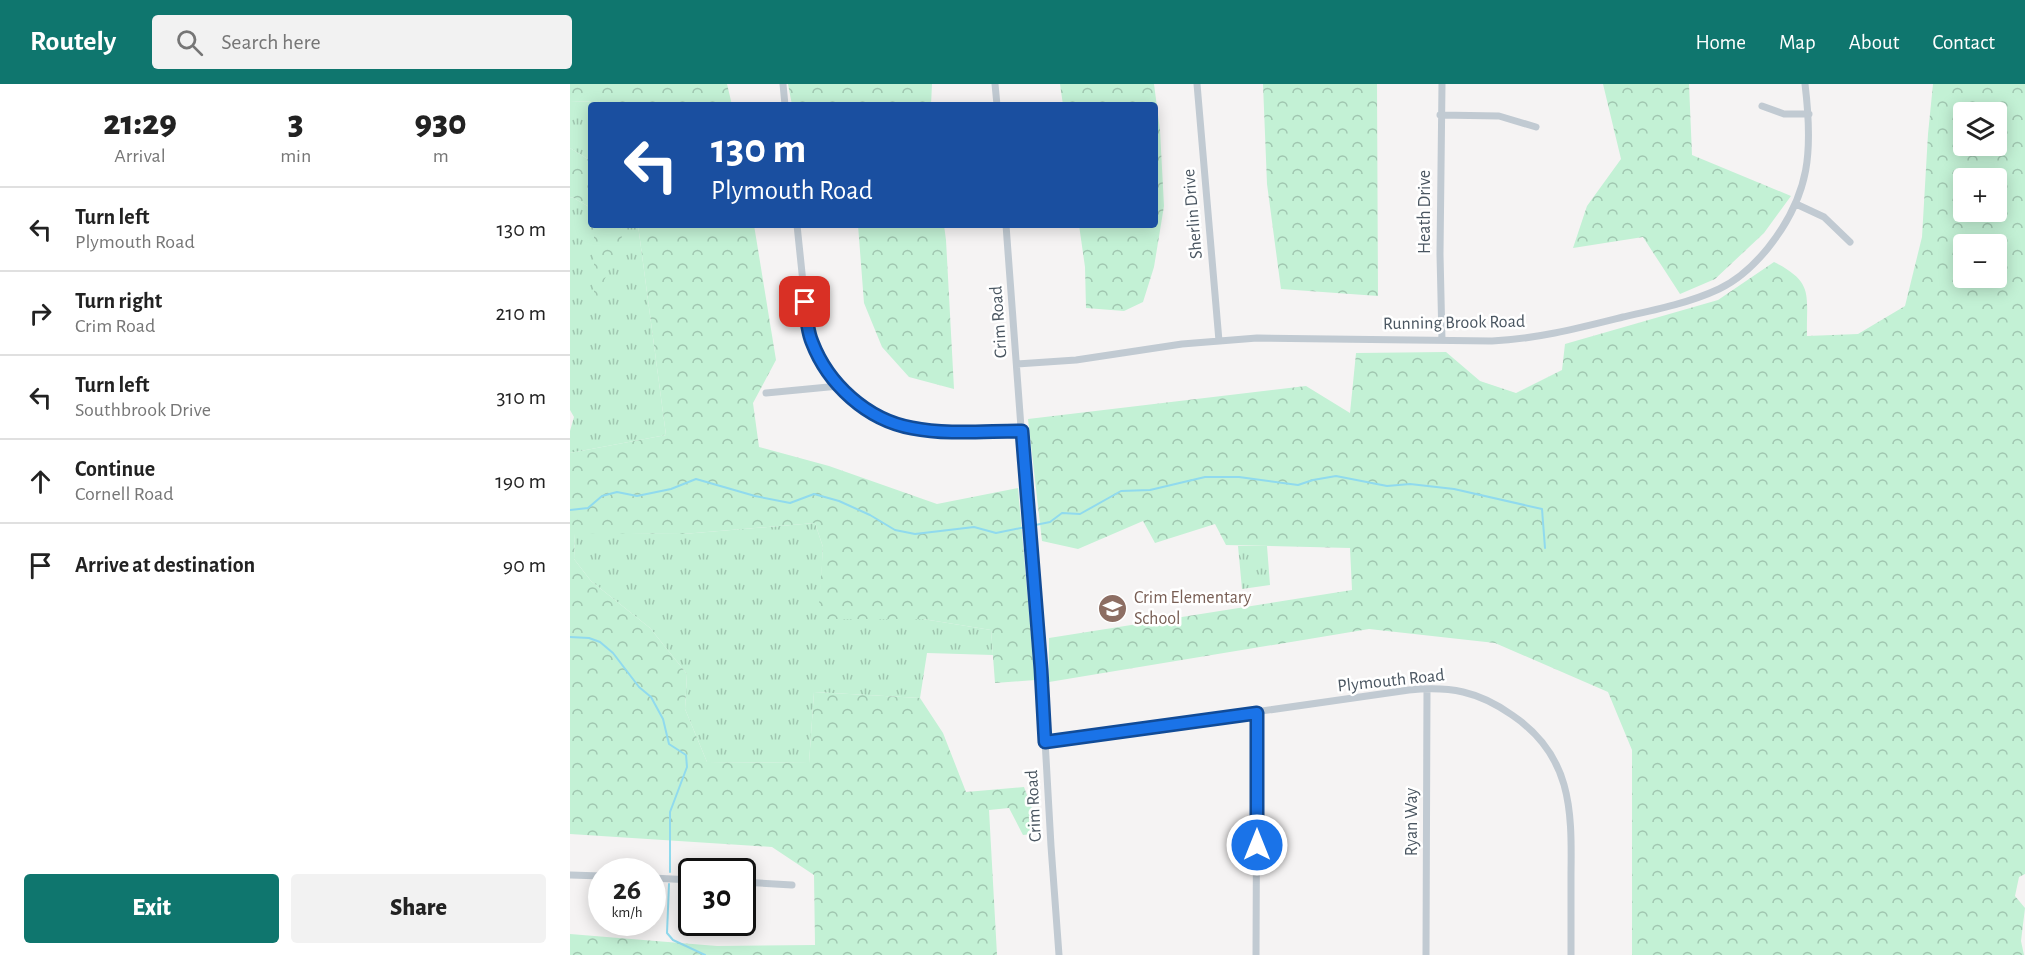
<!DOCTYPE html>
<meta charset="utf-8">
<style>
:root{--surface:#fff;--page:#f2f2f2;--text:#222;--muted:#767676;--line:#e0e0e0;--accent:#0f766e}
body{margin:0;font-family:"Alegreya Sans",sans-serif;background:var(--page);color:var(--text);height:100vh;display:flex;flex-direction:column;font-size:22px;white-space:nowrap}
*{box-sizing:border-box;margin:0}
p{font-size:20px;color:var(--muted)}
.icon{flex:none;width:33px;height:33px;fill:none;stroke:currentColor;stroke-width:2;stroke-linecap:round;stroke-linejoin:round}
.map{position:relative;flex:1;overflow:hidden}
.side{display:flex;flex-direction:column;background:var(--surface);width:570px}
.side>*{flex:none}
.banner{position:absolute;left:18px;top:18px;width:570px;height:126px;border-radius:6px;box-shadow:0 3px 15px #0003;background:#1a4fa0;color:#fff;overflow:hidden}
.buttons{position:absolute;left:1383px;top:18px;display:grid;gap:12px}
.buttons a{display:grid;place-items:center;width:54px;height:54px;border-radius:6px;background:var(--surface);box-shadow:0 3px 15px #0003;font-size:30px}
.speed{position:absolute;left:18px;top:774px;display:flex;gap:12px;font-size:30px;font-weight:700;text-align:center}
.speed>*{display:grid;place-content:center;width:78px;height:78px;border-radius:50%;background:var(--surface);box-shadow:0 3px 15px #0003;line-height:1}
.speed small{font-size:15px;font-weight:400}
.speed .limit{border:3px solid #111;border-radius:9px;background:#fff;color:#111}
.pin{position:absolute;display:grid;place-items:center;width:51px;height:51px;color:#fff;margin:-26px;border-radius:12px;box-shadow:0 3px 9px #0006}
.me{position:absolute;width:66px;margin:-33px;rotate:0deg;stroke-linejoin:round;filter:drop-shadow(0 0 4px #0008)}
.turn{display:flex;align-items:center;gap:21px;height:126px;padding:0 24px;font-size:27px}
.turn .icon{width:78px;height:78px;stroke-width:2.5}
.turn b{display:block;font-size:42px;line-height:51px}
.eta{display:flex;justify-content:space-evenly;align-items:center;height:102px;text-align:center}
.eta b{font-size:36px;font-weight:800;line-height:42px}
.button{display:flex;gap:12px;margin-top:auto;padding:12px 24px}
.button a{flex:1;height:69px;border-radius:6px;background:var(--accent);color:#fff;font-size:24px;font-weight:800;line-height:69px;text-align:center}
.button a+a{background:var(--page);color:var(--text)}
ul{padding:0;list-style:none}
li{display:flex;align-items:center;gap:18px;height:84px;padding:0 24px;border-top:2px solid var(--line)}
li div{flex:1}
li b{display:block;font-size:22px}
li em{font-style:normal}
header{display:flex;align-items:center;gap:36px;box-sizing:border-box;height:84px;padding:0 30px;background:var(--accent);color:#fff}
header strong{font-size:28px}
nav{display:flex;gap:33px;margin-inline-start:auto;font-size:21px}
.search{width:420px;height:54px;background:var(--page);display:flex;align-items:center;gap:15px;box-sizing:border-box;padding:0 21px;border-radius:6px;color:var(--muted);font-size:22px}
main{display:flex;flex:1;min-height:0}
.map>svg:first-child{display:block}
.grass{fill:url(#grass-tufts)}
.forest{fill:url(#forest-crowns);fill-rule:evenodd}
.lines{fill:none;stroke-linecap:round;stroke-linejoin:round}
.stream{stroke:#90daee;stroke-width:2}
.minor{stroke:#c1cad2;stroke-width:7}
.route-casing{stroke:#114b97;stroke-width:15}
.route{stroke:#1a73e8;stroke-width:10}
.labels{text-anchor:middle;dominant-baseline:central;stroke-width:5;stroke-linejoin:round;paint-order:stroke}
.street-label{font-size:18px;fill:#4a5661;stroke:#fff}
.education-label{font-size:18px;fill:#785e54;stroke:#fff;text-anchor:start}
</style>
<header>
<strong>Routely</strong>
<div class="search"><svg class="icon" aria-label="search" viewBox="0 0 24 24"><circle cx="10" cy="10" r="6"/><path d="M15 15l6 6"/></svg>Search here</div>
<nav><a>Home</a><a>Map</a><a>About</a><a>Contact</a></nav>
</header>
<main>
<section class="side">
<div class="eta">
<div><b>21:29</b><p>Arrival</p></div>
<div><b>3</b><p>min</p></div>
<div><b>930</b><p>m</p></div>
</div>
<ul>
<li><svg class="icon" aria-label="left" viewBox="0 0 24 24"><path d="M17 20v-9H6M10 6l-5 5 5 5"/></svg><div><b>Turn left</b><p>Plymouth Road</p></div><em>130 m</em></li>
<li><svg class="icon" aria-label="right" viewBox="0 0 24 24"><path d="M7 20v-9h11M14 6l5 5-5 5"/></svg><div><b>Turn right</b><p>Crim Road</p></div><em>210 m</em></li>
<li><svg class="icon" aria-label="left" viewBox="0 0 24 24"><path d="M17 20v-9H6M10 6l-5 5 5 5"/></svg><div><b>Turn left</b><p>Southbrook Drive</p></div><em>310 m</em></li>
<li><svg class="icon" aria-label="ahead" viewBox="0 0 24 24"><path d="M12 20V5M6 11l6-6 6 6"/></svg><div><b>Continue</b><p>Cornell Road</p></div><em>190 m</em></li>
<li><svg class="icon" aria-label="arrive" viewBox="0 0 24 24"><path d="M6 21V4h12l-3 4 3 4H6"/></svg><div><b>Arrive at destination</b></div><em>90 m</em></li>
</ul>
<div class="button"><a>Exit</a><a>Share</a></div>
</section>
<div class="map">
<svg width="1455" height="871" viewBox="0 0 1455 871">
<defs>
<pattern id="grass-tufts" width="24" height="20" patternUnits="userSpaceOnUse" patternTransform="scale(1.5)"><rect width="24" height="20" fill="#c3f1d5"/><path d="M3 7l-1-3M5 7V3M7 7l1-3M15 17l-1-3M17 17v-4M19 17l1-3" fill="none" stroke="#a0c6b0"/></pattern>
<pattern id="forest-crowns" width="20" height="18" patternUnits="userSpaceOnUse" patternTransform="scale(1.5)"><rect width="20" height="18" fill="#c3f1d5"/><path d="M2 6a3 3 0 1 1 6 0M12 15a3 3 0 1 1 6 0" fill="none" stroke="#a0c6b0"/></pattern>
</defs>
<rect width="100%" height="100%" fill="#f5f3f3"/>
<!-- grass -->
<path class="grass" d="M 29,17 L 31,21 L 21,21 L 21,77 L 0,64 L 0,18 Z
M 2,113 L 21,124 L 21,141 L 52,150 L 51,141 L 68,141 L 96,351 L 0,369 L 0,347 L 4,333 L 0,326 L 0,114 Z
M 245,439 L 253,463 L 249,535 L 353,535 L 421,546 L 423,571 L 357,569 L 350,614 L 244,608 L 239,679 L 137,678 L 115,625 L 117,590 L 80,544 L 21,497 L 4,475 L 5,448 L 113,450 Z
M 668,462 L 697,462 L 700,501 L 672,505 Z"/>
<!-- forest -->
<path class="forest" d="M 0,0 L 157,0 L 162,21 L 31,21 L 29,17 L 0,18 Z
M 218,0 L 362,0 L 361,21 L 222,21 Z
M 490,0 L 584,0 L 590,46 L 594,122 L 584,183 L 573,218 L 554,227 L 516,224 L 515,183 L 509,141 L 585,141 L 585,21 L 493,21 Z
M 693,0 L 807,0 L 808,212 L 711,205 L 697,100 Z
M 1033,0 L 1119,0 L 1122,71 L 1221,112 L 1194,149 L 1145,195 L 1110,210 L 1073,153 L 1003,164 L 1017,122 L 1051,75 Z
M 1363,0 L 1455,0 L 1455,790 L 1449,793 L 1445,812 L 1455,824 L 1451,857 L 1454,871 L 1062,871 L 1062,666 L 1038,608 L 925,559 L 799,545 L 479,598 L 479,554 L 782,506 L 780,464 L 656,461 L 645,440 L 585,459 L 573,437 L 508,465 L 472,457 L 458,335 L 736,302 L 780,329 L 786,269 L 876,268 L 910,297 L 946,309 L 992,286 L 995,260 L 1148,216 L 1204,178 C 1245,199 1236,211 1237,252 L 1288,250 L 1335,222 L 1352,153 L 1358,50 ZM 1394,28 L 1426,28 L 1426,62 L 1394,62 ZM 1394,94 L 1426,94 L 1426,128 L 1394,128 ZM 1394,160 L 1426,160 L 1426,194 L 1394,194 Z
M 0,64 L 21,77 L 21,124 L 2,113 L 0,114 Z
M 24,141 L 51,141 L 53,150 L 24,222 Z
M 68,141 L 184,141 L 206,276 L 183,319 L 189,363 L 259,382 L 367,420 L 448,404 L 465,596 L 425,599 L 421,546 L 353,535 L 248,535 L 253,463 L 245,439 L 113,450 L 5,449 L 4,475 L 21,497 L 80,544 L 117,590 L 115,625 L 137,678 L 239,679 L 244,608 L 350,614 L 373,649 L 396,708 L 454,703 L 471,749 L 453,751 L 439,724 L 419,726 L 427,871 L 0,871 L 0,850 L 147,862 L 245,861 L 244,791 L 202,763 L 0,750 L 0,369 L 96,351 Z
M 288,141 L 374,141 L 376,156 L 384,305 L 339,293 L 312,263 L 294,219 Z"/>
<g class="lines">
<!-- stream -->
<path class="stream" d="M 0,426 L 18,424 L 32,412 L 47,408 L 67,412 L 101,405 L 126,395 L 185,412 L 220,419 L 244,410 L 269,417 L 300,431 L 325,446 L 345,450 L 404,443 L 426,449 L 480,438 L 492,429 L 510,430 L 551,407 L 580,406 L 635,393 L 669,393 L 728,401 L 743,396 L 766,392 L 817,402 L 840,400 L 884,405 L 972,425 L 975,464
M 0,553 L 19,554 L 30,558 L 43,569 L 69,603 L 81,613 L 93,635 L 99,660 L 116,671 L 117,683 L 100,728 L 100,788
M 99,800 L 97,849 L 103,856 L 135,871"/>
<!-- minor -->
<path class="minor" d="M 213,0 L 215,21
M 425,0 L 427,21
M 627,0 L 649,257
M 1192,22 L 1214,30 L 1239,30
M 870,31 L 929,32 L 966,43
M 1226,120 L 1254,133 L 1280,158
M 227,141 L 237,237 L 242,258 L 254,281 L 269,302
M 436,141 L 460,465 L 471,585 L 481,762 L 489,871
M 872,256 L 870,170 L 872,0
M 447,280 L 506,276 L 612,260 L 687,254 L 922,257 C 967,255 1009,244 1053,233 C 1085,226 1119,219 1149,205 C 1168,196 1185,180 1198,164 C 1241,110 1243,66 1235,0
M 196,309 L 269,302 C 278,310 287,320 297,326 C 343,355 400,347 452,347
M 475,658 L 839,606 C 880,602 908,607 942,631 C 1001,671 1002,724 1001,789 C 1001,816 1001,844 1001,871
M 0,791 L 32,792
M 82,794 L 122,796
M 172,798 L 222,801
M 686,871 L 687,629
M 856,871 L 857,605"/>
</g>
<g class="lines">
<defs>
<path id="route" d="M 235,218 C 236,231 237,246 242,258 C 258,300 297,336 342,344 C 377,351 416,347 452,347 L 471,585 L 475,658 L 687,629 L 687,761"/>
</defs>
<!-- route casing -->
<use href="#route" class="route-casing"/>
<!-- route -->
<use href="#route" class="route"/>
</g>
<!-- icons -->
<defs>
<symbol id="school-disc" viewBox="-11 -11 22 22"><circle r="9.5" fill="#8d6e63" stroke="#fff"/><path d="M0-5L7-2L0 1L-7-2ZM-4 1L0 2.5L4 1V4Q0 6-4 4Z" fill="#fff"/></symbol>
</defs>
<g fill-rule="evenodd">
<use href="#school-disc" x="526" y="508" width="33" height="33"/>
</g>
<g class="labels">
<!-- street labels -->
<g class="street-label">
<text transform="translate(855 128) rotate(-90)">Heath Drive</text>
<text transform="translate(623 130) rotate(-95)">Sherlin Drive</text>
<text transform="translate(429 238) rotate(-94)">Crim Road</text>
<text transform="translate(884 239) rotate(-1)">Running Brook Road</text>
<text transform="translate(821 597) rotate(-6)">Plymouth Road</text>
<text transform="translate(464 722) rotate(-93)">Crim Road</text>
<text transform="translate(842 738) rotate(-90)">Ryan Way</text>
</g>
<!-- education labels -->
<g class="education-label">
<text x="564" y="514">Crim Elementary<tspan x="564" dy="21">School</tspan></text>
</g>
</g>
</svg>
<div class="buttons">
<a><svg class="icon" aria-label="layers" viewBox="0 0 24 24"><path d="M12 4l9 5-9 5-9-5zM3 14l9 5 9-5"/></svg></a>
<a>+</a>
<a>−</a>
</div>
<div class="speed"><div>26<small>km/h</small></div><div class="limit">30</div></div>
<div class="pin" style="left:235px;top:218px;background:#d93025"><svg class="icon" aria-label="arrive" viewBox="0 0 24 24"><path d="M6 21V4h12l-3 4 3 4H6"/></svg></div>
<svg class="me" style="left:687px;top:761px" viewBox="-20 -20 40 40"><circle r="17" fill="#1a73e8" stroke="#fff" stroke-width="3"/><path d="M0-11L8 9 0 5-8 9z" fill="#fff"/></svg>
<div class="banner">
<div class="turn"><svg class="icon" aria-label="left" viewBox="0 0 24 24"><path d="M17 20v-9H6M10 6l-5 5 5 5"/></svg><div><b>130 m</b>Plymouth Road</div></div>
</div>
</div>
</main>
